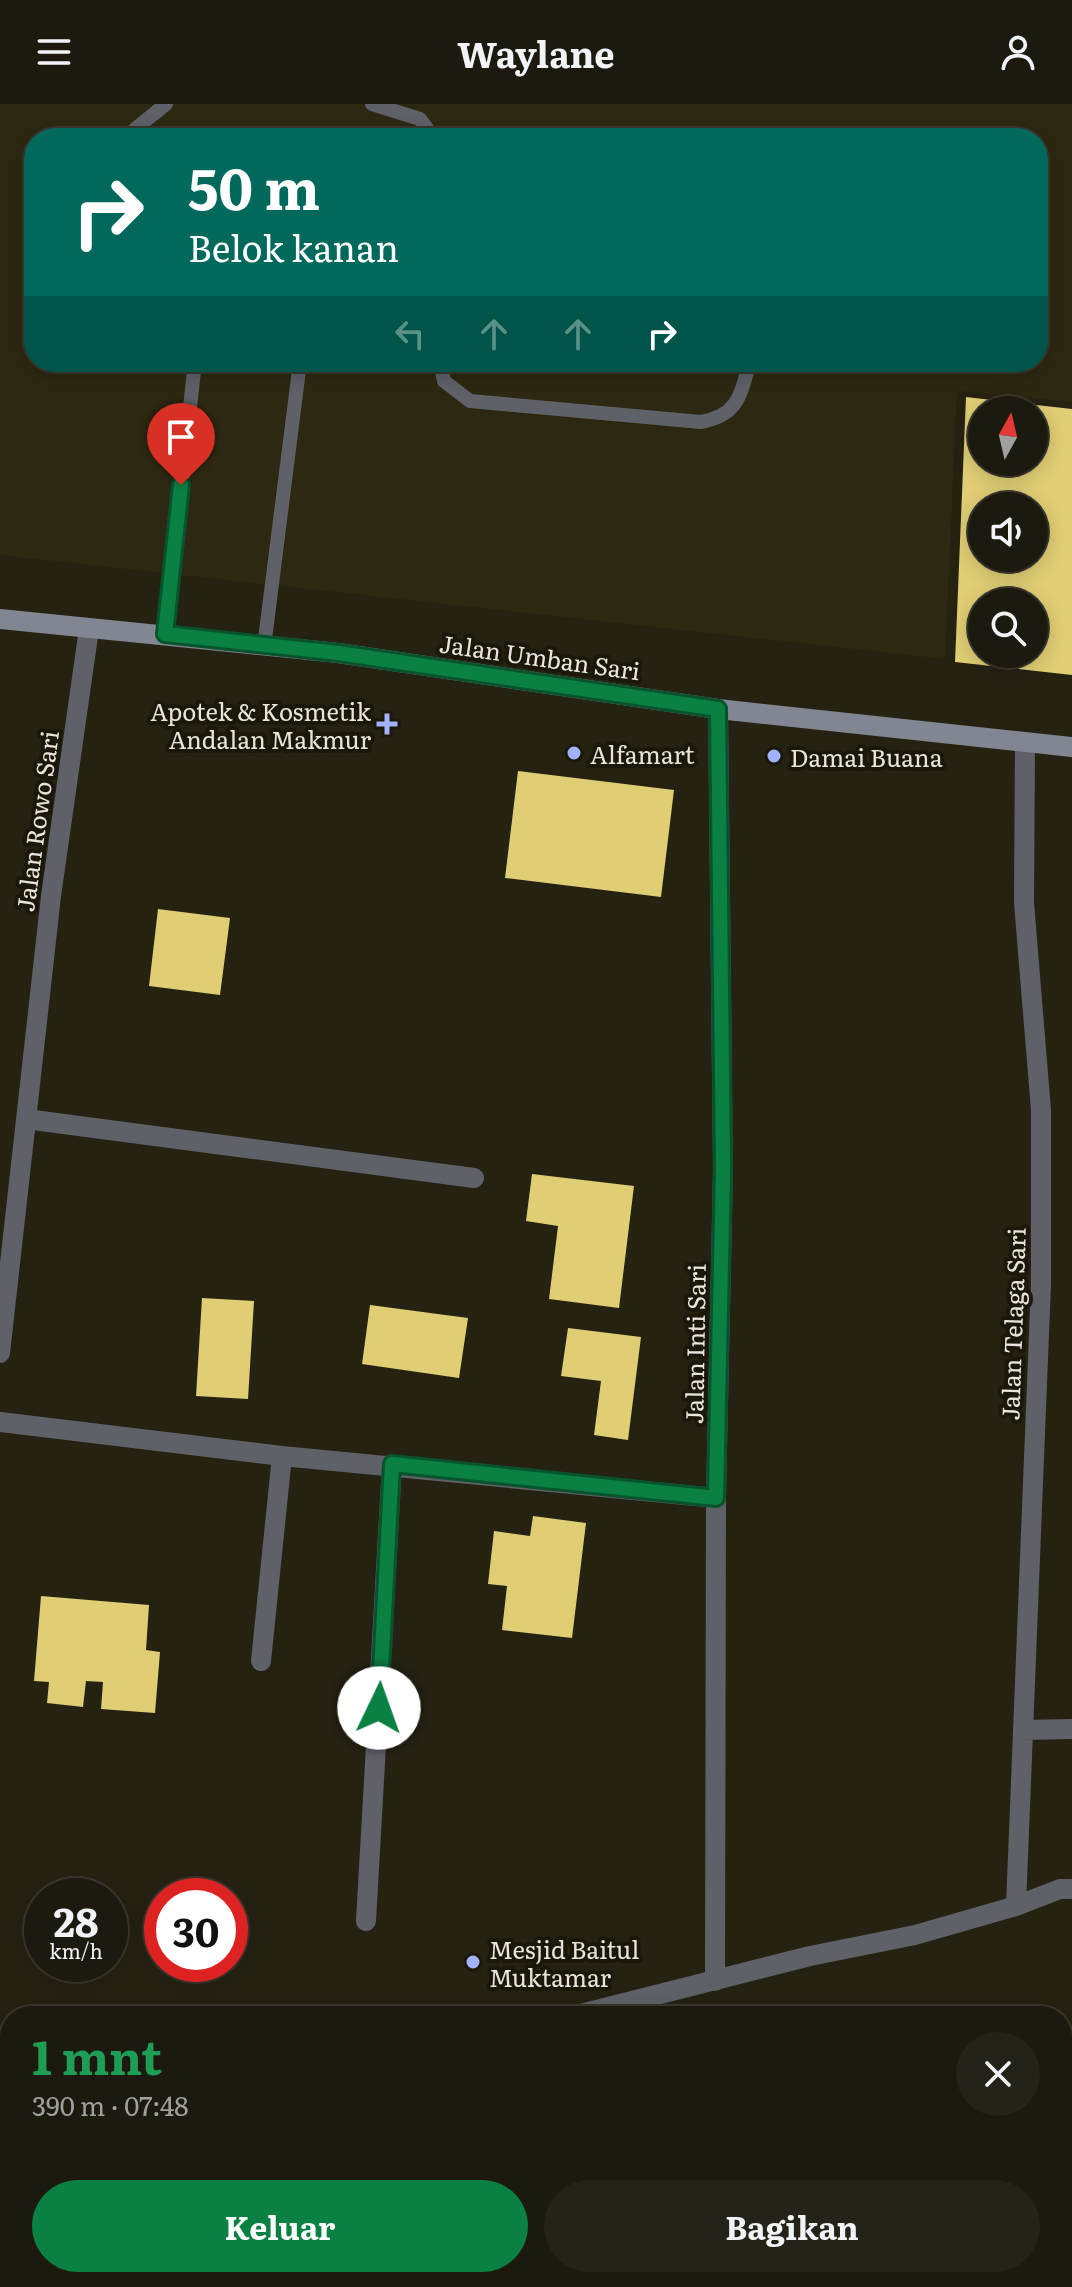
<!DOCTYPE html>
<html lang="id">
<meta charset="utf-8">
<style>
:root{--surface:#1c1a0e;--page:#252317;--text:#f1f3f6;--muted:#a0a19e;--line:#3a382e;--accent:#0b8043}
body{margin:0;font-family:Literata,serif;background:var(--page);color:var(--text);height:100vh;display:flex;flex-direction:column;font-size:30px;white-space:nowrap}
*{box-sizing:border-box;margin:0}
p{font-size:26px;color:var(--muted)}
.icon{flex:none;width:44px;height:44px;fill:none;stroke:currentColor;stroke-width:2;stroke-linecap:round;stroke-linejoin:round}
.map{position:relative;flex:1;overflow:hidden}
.side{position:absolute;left:0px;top:1902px;width:1072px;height:282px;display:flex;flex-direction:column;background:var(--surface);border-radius:32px 32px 0 0;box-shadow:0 4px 20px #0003,0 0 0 2px var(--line)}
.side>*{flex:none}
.guide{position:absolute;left:24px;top:24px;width:1024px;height:244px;border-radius:32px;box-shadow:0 4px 20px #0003,0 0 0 2px var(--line);background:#00695c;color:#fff;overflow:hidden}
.needle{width:52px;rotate:8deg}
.controls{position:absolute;left:968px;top:292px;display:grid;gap:16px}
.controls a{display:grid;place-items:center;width:80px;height:80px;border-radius:50%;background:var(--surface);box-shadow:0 4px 20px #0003,0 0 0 2px var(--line);font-size:40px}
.speed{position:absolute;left:24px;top:1774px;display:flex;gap:16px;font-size:40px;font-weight:700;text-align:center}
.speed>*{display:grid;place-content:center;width:104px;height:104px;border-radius:50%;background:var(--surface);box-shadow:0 4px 20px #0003,0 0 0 2px var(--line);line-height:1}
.speed small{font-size:20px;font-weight:400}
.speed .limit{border:12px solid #d22;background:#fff;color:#111}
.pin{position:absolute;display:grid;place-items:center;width:68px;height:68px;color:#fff;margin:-82px -34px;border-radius:50% 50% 50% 0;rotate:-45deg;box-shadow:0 0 8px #0007}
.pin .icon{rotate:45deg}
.me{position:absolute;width:88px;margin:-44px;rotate:3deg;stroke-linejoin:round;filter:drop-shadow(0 0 6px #0008)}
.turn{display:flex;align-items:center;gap:28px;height:168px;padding:0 32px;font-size:36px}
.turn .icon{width:104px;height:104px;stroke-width:2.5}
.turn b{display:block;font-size:56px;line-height:68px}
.lanes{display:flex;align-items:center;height:76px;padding:0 32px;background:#0003;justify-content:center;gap:40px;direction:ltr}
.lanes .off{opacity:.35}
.round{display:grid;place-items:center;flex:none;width:84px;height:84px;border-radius:42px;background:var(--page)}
.summary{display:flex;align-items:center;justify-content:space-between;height:136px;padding:0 32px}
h1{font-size:48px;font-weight:700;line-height:60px;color:#1e9e55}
.primary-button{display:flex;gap:16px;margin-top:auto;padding:16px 32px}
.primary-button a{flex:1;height:92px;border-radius:48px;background:var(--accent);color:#fff;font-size:32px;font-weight:700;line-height:92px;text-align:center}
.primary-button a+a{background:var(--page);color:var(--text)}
header{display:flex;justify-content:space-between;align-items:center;height:104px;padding:0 32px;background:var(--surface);font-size:36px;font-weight:700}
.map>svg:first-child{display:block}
.built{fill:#2d2811;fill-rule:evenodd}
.building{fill:#e0ce74;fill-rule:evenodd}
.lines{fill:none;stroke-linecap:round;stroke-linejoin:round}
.lane{stroke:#5f6169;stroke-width:14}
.street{stroke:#5f6169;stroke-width:20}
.secondary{stroke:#828692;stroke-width:20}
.route-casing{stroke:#07532c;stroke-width:20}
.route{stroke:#0b8043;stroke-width:14}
.poi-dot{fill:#a2b2fd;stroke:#1b1809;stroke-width:3}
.labels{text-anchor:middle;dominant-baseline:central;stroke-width:8;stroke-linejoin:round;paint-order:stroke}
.street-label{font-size:24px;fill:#e8e6dc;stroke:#1b1809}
.poi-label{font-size:24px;fill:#e8e6dc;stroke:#1b1809;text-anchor:start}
</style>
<header><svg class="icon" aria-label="menu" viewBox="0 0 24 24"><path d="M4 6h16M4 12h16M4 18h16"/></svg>Waylane<svg class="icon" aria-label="person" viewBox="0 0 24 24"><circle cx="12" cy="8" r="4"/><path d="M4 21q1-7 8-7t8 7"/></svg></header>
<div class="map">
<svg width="1072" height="2183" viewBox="0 0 1072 2183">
<rect width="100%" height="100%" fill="#252212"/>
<!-- built -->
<path class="built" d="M 0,0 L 1072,0 L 1072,298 L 957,287 L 945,555 L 0,451 ZM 34,34 L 1038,34 L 1038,258 L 34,258 Z"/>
<!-- building -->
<path class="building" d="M 966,293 L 1072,305 L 1072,571 L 955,558 ZM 982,306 L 1034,306 L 1034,358 L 982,358 ZM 982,402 L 1034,402 L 1034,454 L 982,454 ZM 982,498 L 1034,498 L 1034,550 L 982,550 Z
M 518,667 L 674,686 L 661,793 L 505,774 Z
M 158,805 L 230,814 L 220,891 L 149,882 Z
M 532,1070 L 634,1082 L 619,1204 L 549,1195 L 558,1122 L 526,1117 Z
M 202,1194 L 254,1197 L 248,1295 L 196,1292 Z
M 370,1201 L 468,1214 L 459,1274 L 362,1260 Z
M 568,1224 L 641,1233 L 628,1336 L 594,1331 L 601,1277 L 561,1272 Z
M 533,1412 L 586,1419 L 572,1534 L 502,1526 L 507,1482 L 488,1480 L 494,1427 L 530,1432 Z
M 41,1492 L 149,1501 L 146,1546 L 160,1548 L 155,1609 L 101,1605 L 103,1578 L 86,1577 L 83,1603 L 47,1599 L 49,1578 L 34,1577 Z"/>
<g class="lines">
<!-- lane -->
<path class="lane" d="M 372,0 L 420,15 L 434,34
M 133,34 L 134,26 L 166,0
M 440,258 L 444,277 L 470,297 L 701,318 C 739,311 740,291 750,258
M 978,258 L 979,258
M 165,530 L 195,258
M 264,543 L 300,258"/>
<!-- street -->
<path class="street" d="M 26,1015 L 474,1074
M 0,1249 L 51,792 L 89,525
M 0,1318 L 282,1352 L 716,1394
M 261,1557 L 282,1352
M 1023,1626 L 1072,1625
M 1016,1802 L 1041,1180 L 1041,1006 L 1024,799 L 1025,639
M 366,1817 L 392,1360
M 715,1877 L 716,1394 L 723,1066 L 718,605
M 573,1912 L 810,1852 L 915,1831 L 1016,1802 L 1060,1785 L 1072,1785
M 0,2121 L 10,2120"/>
<!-- secondary -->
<path class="secondary" d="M 0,515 L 338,549 L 718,605 L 1072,643"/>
</g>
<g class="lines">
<defs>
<path id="route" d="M 181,381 L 165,530 L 338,549 L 718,605 L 723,1066 L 716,1394 L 392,1360 L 379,1604"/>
</defs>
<!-- route casing -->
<use href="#route" class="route-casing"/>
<!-- route -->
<use href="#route" class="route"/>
</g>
<!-- markers -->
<g class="poi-dot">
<path d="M383 608h8v8h8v8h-8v8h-8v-8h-8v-8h8z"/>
<circle cx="574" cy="649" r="8"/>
<circle cx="774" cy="652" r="8"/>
<circle cx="473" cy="1858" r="8"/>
</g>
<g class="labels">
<!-- street labels -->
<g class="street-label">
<text transform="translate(540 552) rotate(8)">Jalan Umban Sari</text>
<text transform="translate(36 717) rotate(-82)">Jalan Rowo Sari</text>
<text transform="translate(1012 1220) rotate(-88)">Jalan Telaga Sari</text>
<text transform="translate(694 1240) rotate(-89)">Jalan Inti Sari</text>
</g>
<!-- poi labels -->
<g class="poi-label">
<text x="371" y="606" text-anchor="end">Apotek &amp; Kosmetik<tspan x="371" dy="28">Andalan Makmur</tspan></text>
<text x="590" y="649">Alfamart</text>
<text x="790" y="652">Damai Buana</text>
<text x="489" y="1844">Mesjid Baitul<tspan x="489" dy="28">Muktamar</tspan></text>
</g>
</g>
</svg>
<div class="controls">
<a><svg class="needle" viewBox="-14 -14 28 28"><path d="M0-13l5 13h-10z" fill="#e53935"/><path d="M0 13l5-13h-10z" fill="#a0a19e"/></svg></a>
<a><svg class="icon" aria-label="sound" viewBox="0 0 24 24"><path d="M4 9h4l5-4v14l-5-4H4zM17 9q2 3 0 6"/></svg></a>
<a><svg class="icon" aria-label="search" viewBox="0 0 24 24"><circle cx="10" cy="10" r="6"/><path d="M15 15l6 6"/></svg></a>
</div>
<div class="speed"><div>28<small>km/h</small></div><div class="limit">30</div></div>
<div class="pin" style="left:181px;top:381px;background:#d93025"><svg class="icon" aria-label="arrive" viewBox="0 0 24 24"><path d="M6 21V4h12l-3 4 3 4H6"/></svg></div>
<svg class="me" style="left:379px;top:1604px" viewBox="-20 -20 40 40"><circle r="19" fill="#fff"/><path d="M0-13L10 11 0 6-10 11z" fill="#0b8043"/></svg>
<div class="guide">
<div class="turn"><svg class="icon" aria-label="right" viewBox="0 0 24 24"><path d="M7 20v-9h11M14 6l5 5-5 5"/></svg><div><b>50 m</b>Belok kanan</div></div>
<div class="lanes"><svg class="icon off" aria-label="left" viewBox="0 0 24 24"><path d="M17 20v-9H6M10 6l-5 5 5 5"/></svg><svg class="icon off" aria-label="ahead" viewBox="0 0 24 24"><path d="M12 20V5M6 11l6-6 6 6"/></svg><svg class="icon off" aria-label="ahead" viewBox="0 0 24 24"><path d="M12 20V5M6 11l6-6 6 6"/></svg><svg class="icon" aria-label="right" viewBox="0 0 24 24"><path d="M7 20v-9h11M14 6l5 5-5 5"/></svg></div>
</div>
<section class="side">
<div class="summary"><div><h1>1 mnt</h1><p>390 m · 07:48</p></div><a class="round"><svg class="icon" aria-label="close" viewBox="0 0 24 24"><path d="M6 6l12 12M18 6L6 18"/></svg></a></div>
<div class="primary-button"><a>Keluar</a><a>Bagikan</a></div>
</section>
</div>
